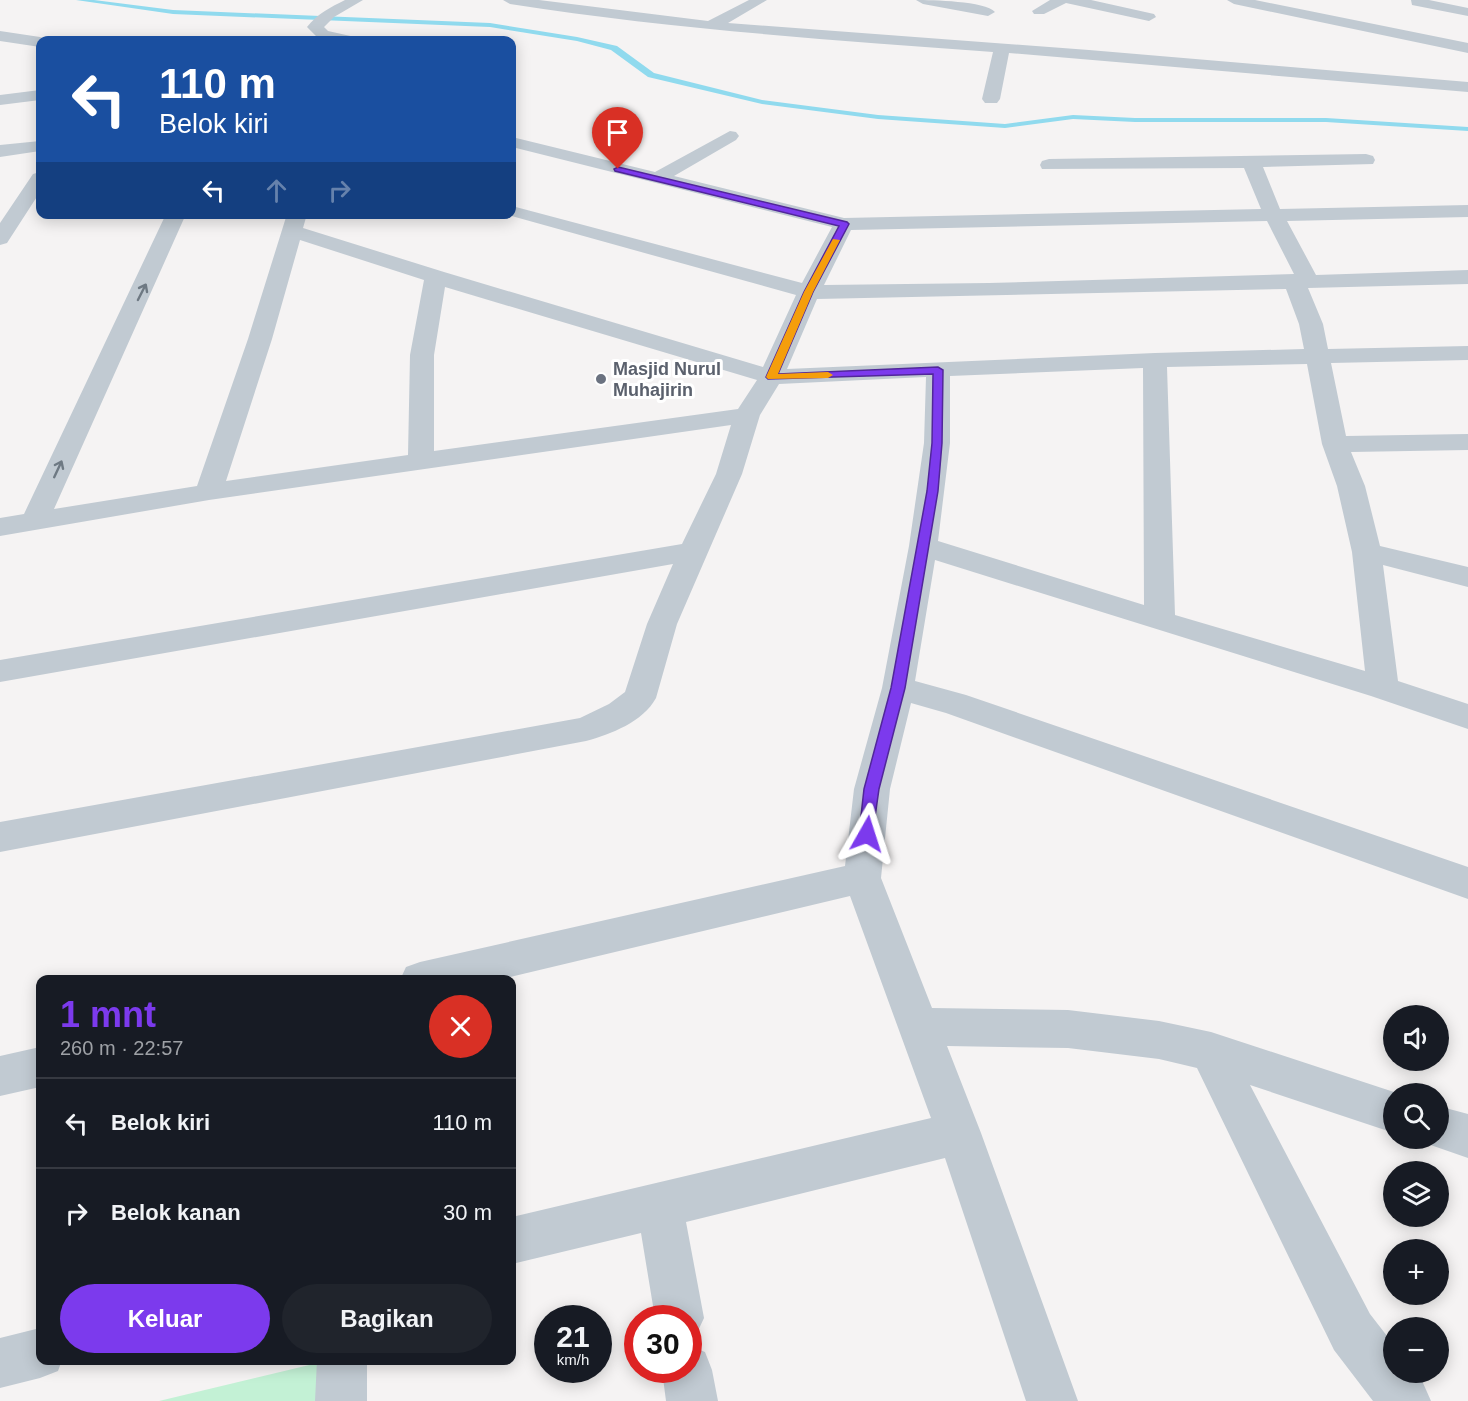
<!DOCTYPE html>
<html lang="id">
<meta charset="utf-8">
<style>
:root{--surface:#171b24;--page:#20242c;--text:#f1f3f6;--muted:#9ea1a6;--line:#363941;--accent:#7c3aed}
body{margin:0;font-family:Arial,sans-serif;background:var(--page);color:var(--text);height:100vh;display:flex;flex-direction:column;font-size:22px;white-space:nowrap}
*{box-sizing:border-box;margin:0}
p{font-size:20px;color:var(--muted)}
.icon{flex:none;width:33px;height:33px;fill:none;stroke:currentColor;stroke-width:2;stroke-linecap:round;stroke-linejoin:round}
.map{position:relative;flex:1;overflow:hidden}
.details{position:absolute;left:36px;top:975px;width:480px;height:390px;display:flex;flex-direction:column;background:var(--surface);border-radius:12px;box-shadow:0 3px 15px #0003}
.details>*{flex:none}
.guide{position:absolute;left:36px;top:36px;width:480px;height:183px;border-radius:12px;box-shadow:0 3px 15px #0003;background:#1a4fa0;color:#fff;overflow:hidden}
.tools{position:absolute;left:1383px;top:1005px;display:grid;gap:12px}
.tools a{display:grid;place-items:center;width:66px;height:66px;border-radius:50%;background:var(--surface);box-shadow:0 3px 15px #0003;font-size:30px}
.speed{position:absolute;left:534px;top:1305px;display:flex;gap:12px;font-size:30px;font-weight:700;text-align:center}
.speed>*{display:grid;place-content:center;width:78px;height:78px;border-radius:50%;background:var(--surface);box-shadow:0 3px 15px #0003;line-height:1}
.speed small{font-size:15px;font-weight:400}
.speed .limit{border:9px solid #d22;background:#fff;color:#111}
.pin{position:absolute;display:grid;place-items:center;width:51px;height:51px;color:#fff;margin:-62px -26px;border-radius:50% 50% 50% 0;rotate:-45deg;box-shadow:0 0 6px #0007}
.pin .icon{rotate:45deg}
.me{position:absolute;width:66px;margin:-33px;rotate:6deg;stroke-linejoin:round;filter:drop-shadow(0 0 4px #0008)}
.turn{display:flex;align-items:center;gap:21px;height:126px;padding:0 24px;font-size:27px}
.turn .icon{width:78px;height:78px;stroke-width:2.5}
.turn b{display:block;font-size:42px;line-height:51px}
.lanes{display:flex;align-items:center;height:57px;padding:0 24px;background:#0003;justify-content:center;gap:30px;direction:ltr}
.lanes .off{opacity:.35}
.round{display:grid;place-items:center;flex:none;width:63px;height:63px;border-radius:32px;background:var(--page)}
.overview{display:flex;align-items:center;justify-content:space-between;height:102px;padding:0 24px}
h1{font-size:36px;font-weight:600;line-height:45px;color:var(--accent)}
.primary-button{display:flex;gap:12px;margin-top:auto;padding:12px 24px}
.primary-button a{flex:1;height:69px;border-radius:36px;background:var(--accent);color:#fff;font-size:24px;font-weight:600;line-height:69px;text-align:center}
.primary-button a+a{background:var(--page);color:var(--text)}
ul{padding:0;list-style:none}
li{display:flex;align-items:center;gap:18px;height:90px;padding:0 24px;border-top:2px solid var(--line)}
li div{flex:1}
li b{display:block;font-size:22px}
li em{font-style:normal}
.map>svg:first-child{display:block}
.green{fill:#c3f1d5}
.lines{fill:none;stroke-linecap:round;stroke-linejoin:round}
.stream{fill:#90daee;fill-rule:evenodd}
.street{fill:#c1cad2;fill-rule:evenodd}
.oneway{stroke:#6e7983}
.route{fill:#7c3aed;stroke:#51269a;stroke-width:1.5}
.slow{fill:#f59e0b}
.worship-dot{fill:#6b7280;stroke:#fff;stroke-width:2}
.labels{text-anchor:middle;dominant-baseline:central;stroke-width:6;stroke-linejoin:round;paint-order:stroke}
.far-worship-label{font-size:18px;font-weight:bold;fill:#5b616d;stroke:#fff;text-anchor:start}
</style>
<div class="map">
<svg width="1468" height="1401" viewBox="0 0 1468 1401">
<rect width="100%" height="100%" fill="#f5f3f3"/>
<!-- green -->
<path class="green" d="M 326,1361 L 332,1401 L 159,1401 Z"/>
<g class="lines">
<!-- stream -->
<path class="stream" d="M 76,0 L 94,0 L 173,10 L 490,23 L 577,37 L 617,46 L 654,73 L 762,100 L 878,115 L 1005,124 L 1073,115 L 1135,118 L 1326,118 L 1468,127 L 1468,131 L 1326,122 L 1135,122 L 1073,119 L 1005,128 L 878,119 L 762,104 L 648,77 L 611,50 L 577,41 L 490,27 L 173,14 Z"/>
<!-- street -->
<path class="street" d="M 345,0 L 363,0 L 334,17 L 324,27 L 328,31 L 355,37 L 357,40 L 318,38 L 307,27 C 317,14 331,7 345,0 Z
M 503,0 L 539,0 L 708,21 L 749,0 L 767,0 L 728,23 L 1089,50 L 1468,82 L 1468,92 L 1009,53 L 1000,99 L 997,103 L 985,103 L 982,99 L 993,52 C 831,40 670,29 510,4 Z
M 916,0 C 932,0 985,1 995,12 L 988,16 L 923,4 Z
M 1050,0 L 1091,0 L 1154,14 L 1156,17 L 1149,21 L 1066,3 L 1044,14 L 1034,14 L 1032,11 Z
M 1227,0 L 1255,0 L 1468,43 L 1468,53 L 1234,4 Z
M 1411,0 L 1429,0 L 1468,8 L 1468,16 L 1412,5 Z
M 0,31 L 40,37 L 47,40 L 40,40 L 40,47 L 0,41 Z
M 40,90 L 40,100 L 0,105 L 0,95 Z
M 730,131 L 736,132 L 739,136 L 736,140 L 674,176 L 844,218 L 1261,209 L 1244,168 L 1042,169 L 1040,165 L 1042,161 L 1049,159 L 1366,154 L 1373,156 L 1375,160 L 1373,164 L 1263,167 L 1280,209 L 1468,205 L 1468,217 L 1287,221 L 1316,275 L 1468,270 L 1468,284 L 1308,288 L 1323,324 L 1328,349 L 1468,346 L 1468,360 L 1331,363 L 1346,436 L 1468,434 L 1468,450 L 1351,452 L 1365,486 L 1380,546 L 1468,567 L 1468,587 L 1383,565 L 1398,681 L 1468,704 L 1468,729 L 1371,696 L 935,560 L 915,681 L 966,695 L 1468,867 L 1468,899 L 946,713 L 911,703 L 890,789 L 881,878 L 932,1008 L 1068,1010 L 1159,1021 L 1211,1032 L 1400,1094 L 1394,1094 L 1394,1133 L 1250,1085 L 1370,1314 L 1394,1345 L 1394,1372 L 1415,1372 L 1423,1383 L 1431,1401 L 1373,1401 L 1334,1350 L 1197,1068 L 1159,1059 L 1068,1048 L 947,1046 L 981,1133 L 1078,1401 L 1026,1401 L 945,1158 L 686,1222 L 704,1318 L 696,1335 L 688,1339 L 688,1318 L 655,1318 L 641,1233 L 512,1264 L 512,1217 L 931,1118 L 850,896 L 498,980 L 400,980 L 406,967 L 420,962 L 845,866 L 854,789 L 882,688 L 909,546 L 924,443 L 926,377 L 779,384 L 760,415 L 742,474 L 677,624 L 656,698 C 643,722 611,734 586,741 L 0,852 L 0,822 L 580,718 L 609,704 L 625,692 L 647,624 L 673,564 L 0,682 L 0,660 L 682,544 L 716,474 L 731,425 L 209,500 L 0,536 L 0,518 L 24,514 L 166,214 L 186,214 L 54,509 L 197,486 L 248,339 L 287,214 L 307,214 L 303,228 L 444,272 L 763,367 L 796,295 L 504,214 L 512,214 L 512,206 L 802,283 L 832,227 L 512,147 L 512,137 L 655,172 ZM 1267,221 L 1294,274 L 989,283 L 824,285 L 851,230 ZM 300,240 L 424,280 L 410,355 L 408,455 L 226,481 L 272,339 ZM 445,287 L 757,380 L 738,409 L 434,451 L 434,355 ZM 1286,289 L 1299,324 L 1304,349 L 1155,353 L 787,369 L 817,299 ZM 1307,364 L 1322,444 L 1337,486 L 1352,552 L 1365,671 L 1175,615 L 1167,367 ZM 1143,368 L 1144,605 L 938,541 L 950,443 L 950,376 Z
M 40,141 L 40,151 L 0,157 L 0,145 Z
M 40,172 L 40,192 L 7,243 L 0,245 L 0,223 L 33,174 Z
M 40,1047 L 40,1087 L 0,1096 L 0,1056 Z
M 1438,1106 L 1468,1114 L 1468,1158 L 1422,1142 L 1421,1138 L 1438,1138 Z
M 40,1328 L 40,1360 L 62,1360 L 58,1371 L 40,1378 L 0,1388 L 0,1338 Z
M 688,1345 L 705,1352 L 712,1370 L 718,1401 L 666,1401 L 662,1370 L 688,1370 Z
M 317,1360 L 367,1360 L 367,1401 L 315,1401 Z"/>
</g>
<!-- one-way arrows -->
<defs><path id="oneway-shaft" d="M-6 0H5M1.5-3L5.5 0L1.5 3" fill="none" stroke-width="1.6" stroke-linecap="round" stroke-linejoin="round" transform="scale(1.5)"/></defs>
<g class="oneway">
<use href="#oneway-shaft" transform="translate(142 292) rotate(-63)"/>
<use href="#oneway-shaft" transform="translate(58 469) rotate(-65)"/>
</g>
<!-- route -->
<path class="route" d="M 618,167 L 847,222 L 849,224 L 813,292 L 778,374 L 938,367 L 943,370 L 942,443 L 938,491 L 905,688 L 879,789 L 872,838 L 861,838 L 859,834 L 864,789 L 891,688 L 927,491 L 932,443 L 933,374 L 768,379 L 766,377 L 804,292 L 839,226 L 615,171 L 614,169 Z"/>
<!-- slow -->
<path class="slow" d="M 833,239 L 840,240 L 813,292 L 778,374 L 828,372 L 833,375 L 828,378 L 768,379 L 766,377 L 804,292 Z"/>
<!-- markers -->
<circle class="worship-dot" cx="601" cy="379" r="6"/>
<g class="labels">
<!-- far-worship labels -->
<g class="far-worship-label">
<text x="613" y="369">Masjid Nurul<tspan x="613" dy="21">Muhajirin</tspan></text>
</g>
</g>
</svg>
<div class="tools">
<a><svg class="icon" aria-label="sound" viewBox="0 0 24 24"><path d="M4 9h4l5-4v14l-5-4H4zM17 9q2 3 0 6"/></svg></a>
<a><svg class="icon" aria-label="search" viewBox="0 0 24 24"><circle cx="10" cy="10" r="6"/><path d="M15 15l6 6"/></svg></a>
<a><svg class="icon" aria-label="layers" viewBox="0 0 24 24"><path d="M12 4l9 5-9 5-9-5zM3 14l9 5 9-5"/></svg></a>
<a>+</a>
<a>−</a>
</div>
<div class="speed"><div>21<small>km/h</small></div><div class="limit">30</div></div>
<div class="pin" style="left:618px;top:169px;background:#d93025"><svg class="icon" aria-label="arrive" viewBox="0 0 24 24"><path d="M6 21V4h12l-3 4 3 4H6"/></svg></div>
<svg class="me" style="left:867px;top:834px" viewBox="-20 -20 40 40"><path d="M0-17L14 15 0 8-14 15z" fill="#7c3aed" stroke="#fff" stroke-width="4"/></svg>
<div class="guide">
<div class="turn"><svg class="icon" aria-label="left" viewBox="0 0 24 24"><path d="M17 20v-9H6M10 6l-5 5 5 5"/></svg><div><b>110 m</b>Belok kiri</div></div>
<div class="lanes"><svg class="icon" aria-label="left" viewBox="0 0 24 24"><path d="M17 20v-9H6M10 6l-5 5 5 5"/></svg><svg class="icon off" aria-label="ahead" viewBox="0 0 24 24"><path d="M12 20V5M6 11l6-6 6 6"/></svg><svg class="icon off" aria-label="right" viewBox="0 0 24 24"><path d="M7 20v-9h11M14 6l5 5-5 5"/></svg></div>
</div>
<section class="details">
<div class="overview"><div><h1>1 mnt</h1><p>260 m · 22:57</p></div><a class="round" style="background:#d93025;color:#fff"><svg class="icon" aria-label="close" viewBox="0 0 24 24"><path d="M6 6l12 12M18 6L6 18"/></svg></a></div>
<ul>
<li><svg class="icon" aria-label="left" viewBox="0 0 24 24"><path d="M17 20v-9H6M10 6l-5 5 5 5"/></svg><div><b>Belok kiri</b></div><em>110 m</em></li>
<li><svg class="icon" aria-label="right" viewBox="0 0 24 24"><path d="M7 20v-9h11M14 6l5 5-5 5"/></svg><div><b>Belok kanan</b></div><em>30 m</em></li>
</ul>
<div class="primary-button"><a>Keluar</a><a>Bagikan</a></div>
</section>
</div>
